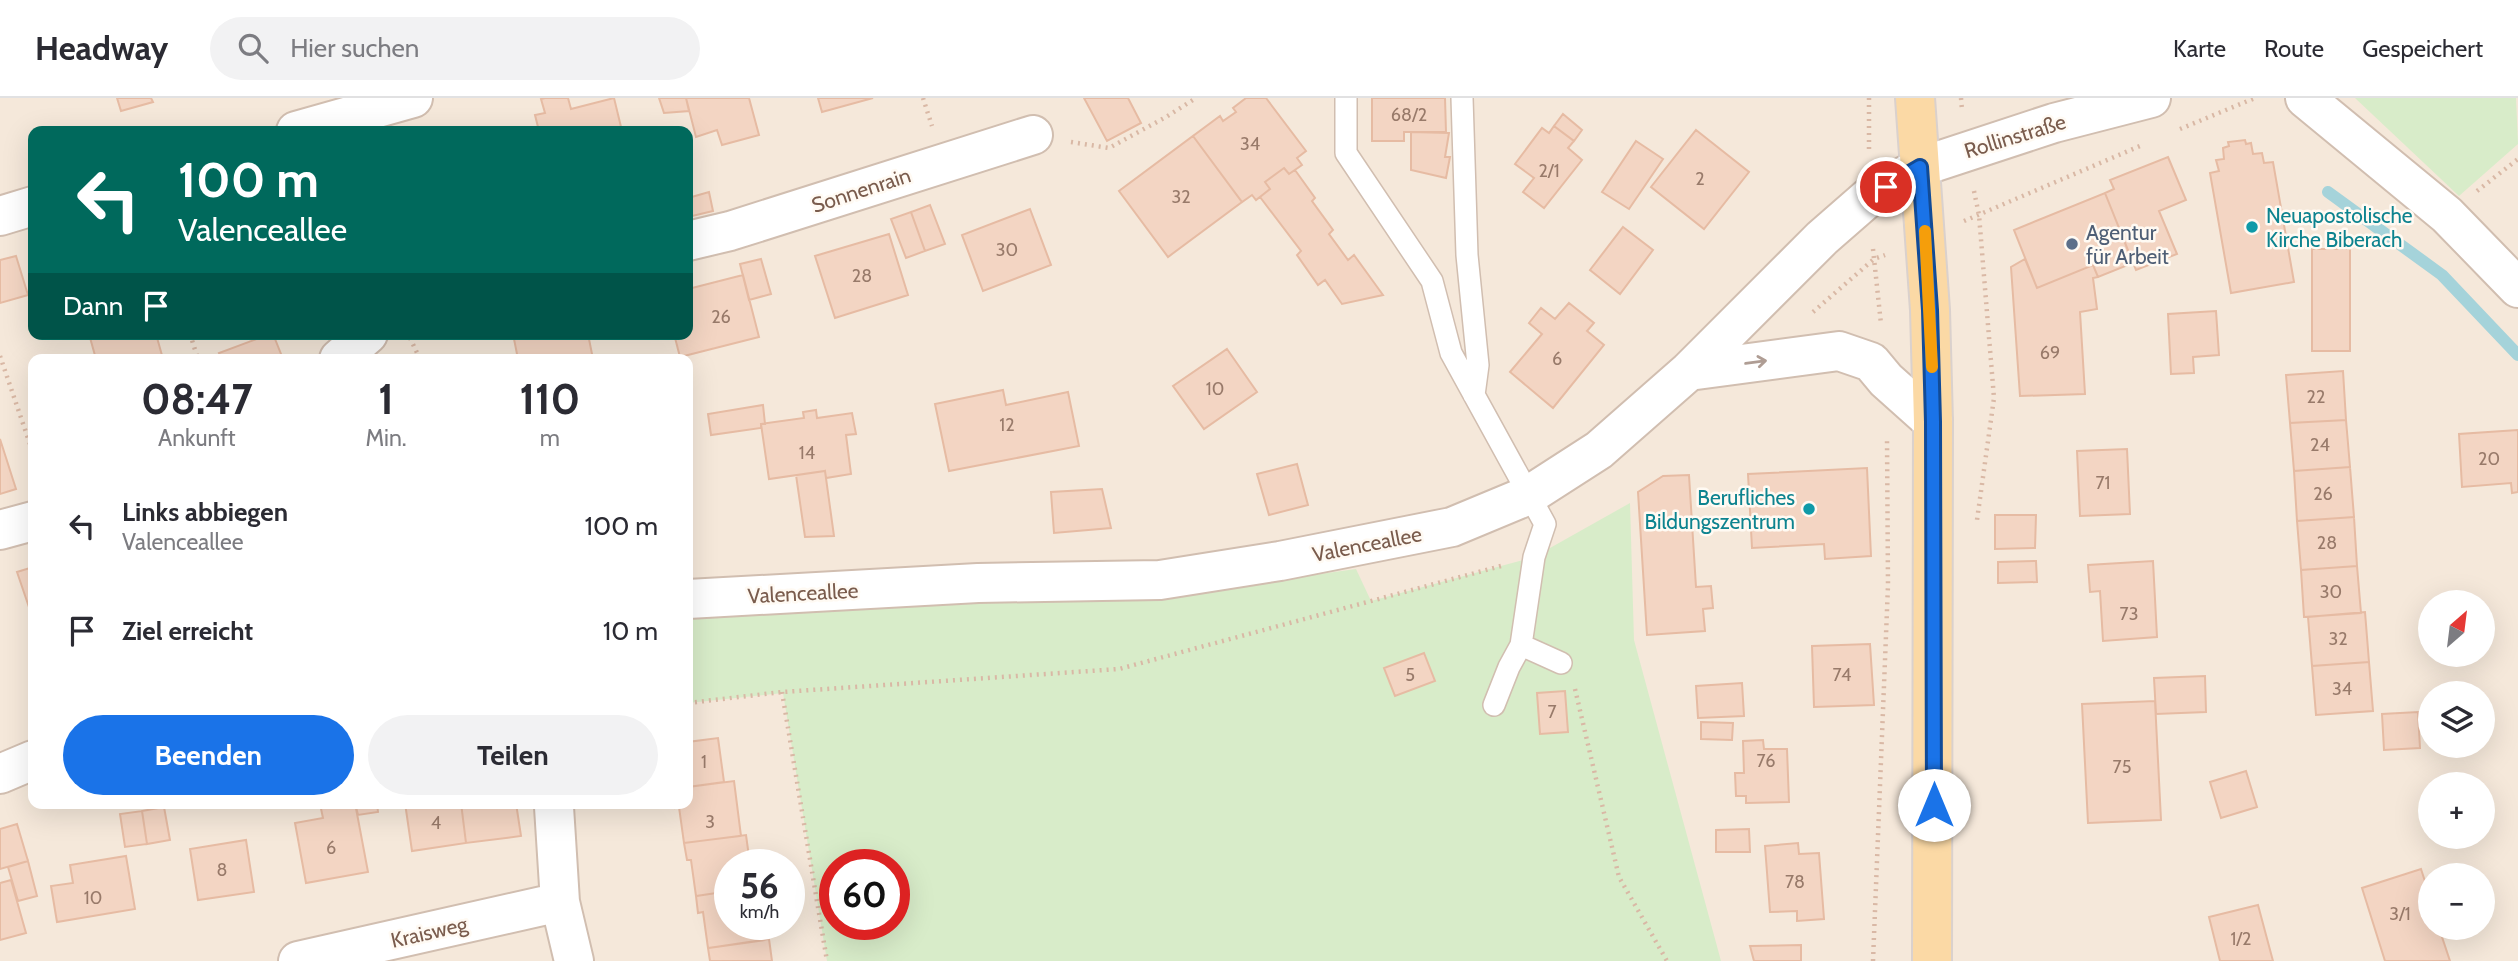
<!DOCTYPE html>
<html lang="de">
<meta charset="utf-8">
<style>
:root{--surface:#fff;--page:#f2f2f3;--text:#2b2b33;--muted:#7c7c81;--line:#e1e1e2;--accent:#1a73e8}
body{margin:0;font-family:Cabin,sans-serif;background:var(--page);color:var(--text);height:100vh;display:flex;flex-direction:column;font-size:26px;white-space:nowrap}
*{box-sizing:border-box;margin:0}
p{font-size:23px;color:var(--muted)}
.icon{flex:none;width:38px;height:38px;fill:none;stroke:currentColor;stroke-width:2;stroke-linecap:round;stroke-linejoin:round}
.map{position:relative;flex:1;overflow:hidden}
.panel{position:absolute;left:28px;top:256px;width:665px;height:455px;display:flex;flex-direction:column;background:var(--surface);border-radius:14px;box-shadow:0 7px 28px #0002}
.panel>*{flex:none}
.hud{position:absolute;left:28px;top:28px;width:665px;height:214px;border-radius:14px;box-shadow:0 7px 28px #0002;background:#00695c;color:#fff;overflow:hidden}
.needle{width:46px;rotate:28deg}
.fabs{position:absolute;left:2418px;top:492px;display:grid;gap:14px}
.fabs a{display:grid;place-items:center;width:77px;height:77px;border-radius:50%;background:var(--surface);box-shadow:0 7px 28px #0002;font-size:35px}
.speed{position:absolute;left:714px;top:751px;display:flex;gap:14px;font-size:35px;font-weight:700;text-align:center}
.speed>*{display:grid;place-content:center;width:91px;height:91px;border-radius:50%;background:var(--surface);box-shadow:0 7px 28px #0002;line-height:1}
.speed small{font-size:18px;font-weight:400}
.speed .limit{border:10px solid #d22;background:#fff;color:#111}
.pin{position:absolute;display:grid;place-items:center;width:60px;height:60px;color:#fff;margin:-30px;border:4px solid #fff;border-radius:50%;box-shadow:0 2px 7px #0007}
.me{position:absolute;width:77px;margin:-38px;rotate:0deg;stroke-linejoin:round;filter:drop-shadow(0 0 5px #0008)}
.turn{display:flex;align-items:center;gap:24px;height:147px;padding:0 35px;font-size:32px}
.turn .icon{width:91px;height:91px;stroke-width:2.5}
.turn b{display:block;font-size:49px;line-height:60px}
.then{display:flex;align-items:center;height:66px;padding:0 35px;background:#0003;gap:14px;font-size:26px}
.eta{display:flex;justify-content:space-evenly;align-items:center;height:119px;text-align:center}
.eta b{font-size:42px;font-weight:800;line-height:49px}
.action{display:flex;gap:14px;margin-top:auto;padding:14px 35px}
.action a{flex:1;height:80px;border-radius:42px;background:var(--accent);color:#fff;font-size:28px;font-weight:800;line-height:80px;text-align:center}
.action a+a{background:var(--page);color:var(--text)}
ul{padding:0;list-style:none}
li{display:flex;align-items:center;gap:21px;height:105px;padding:0 35px}
li div{flex:1}
li b{display:block;font-size:26px}
li em{font-style:normal}
header{display:flex;align-items:center;gap:42px;box-sizing:border-box;height:98px;padding:0 35px;background:var(--surface);border-bottom:2px solid var(--line)}
header strong{font-size:33px}
nav{display:flex;gap:38px;margin-inline-start:auto;font-size:24px}
.search{width:490px;height:63px;background:var(--page);display:flex;align-items:center;gap:18px;box-sizing:border-box;padding:0 24px;border-radius:38px;color:var(--muted);font-size:26px}
.map>svg:first-child{display:block}
.residential{fill:#f5e8da;fill-rule:evenodd}
.green{fill:#d8ecc9;fill-rule:evenodd}
.lines{fill:none;stroke-linecap:round;stroke-linejoin:round}
.stream{stroke:#a5d3da;stroke-width:12}
.building{fill:#f3d5c3;stroke:#e6bba3;stroke-width:2}
.service-casing{stroke:#d1beb0;stroke-width:24}
.minor-casing{stroke:#d1beb0;stroke-width:42}
.tertiary-casing{stroke:#d1beb0;stroke-width:42}
.primary-casing{stroke:#dad1cd;stroke-width:42}
.path{stroke:#d9b8a5;stroke-width:4.5;stroke-dasharray:2 5;stroke-linecap:butt}
.service{stroke:#fff;stroke-width:21}
.minor{stroke:#fff;stroke-width:38}
.tertiary{stroke:#fff;stroke-width:38}
.primary{stroke:#fbd9a5;stroke-width:38}
.oneway{stroke:#af9d94}
.route-casing{stroke:#114b97;stroke-width:18}
.route{stroke:#1a73e8;stroke-width:12}
.slow{stroke:#f59e0b;stroke-width:12}
.culture-dot{fill:#0f9aa8;stroke:#fffaf3;stroke-width:2.5}
.service-dot{fill:#5c6f8a;stroke:#fffaf3;stroke-width:2.5}
.labels{text-anchor:middle;dominant-baseline:central;stroke-width:5;stroke-linejoin:round;paint-order:stroke}
.number-label{font-size:18px;fill:#987a6a}
.street-label{font-size:21px;fill:#7a5c4d;stroke:#fffaf3}
.culture-label{font-size:21px;fill:#0d838f;stroke:#fffaf3;text-anchor:start}
.service-label{font-size:21px;fill:#4e5e75;stroke:#fffaf3;text-anchor:start}
</style>
<header>
<strong>Headway</strong>
<div class="search"><svg class="icon" aria-label="search" viewBox="0 0 24 24"><circle cx="10" cy="10" r="6"/><path d="M15 15l6 6"/></svg>Hier suchen</div>
<nav><a>Karte</a><a>Route</a><a>Gespeichert</a></nav>
</header>
<div class="map">
<svg width="2518" height="863" viewBox="0 0 2518 863">
<rect width="100%" height="100%" fill="#fdf6ec"/>
<!-- residential -->
<path class="residential" d="M 0,0 L 2518,0 L 2518,863 L 0,863 ZM 33,33 L 688,33 L 688,236 L 33,236 ZM 33,261 L 688,261 L 688,705 L 33,705 ZM 2431,504 L 2483,504 L 2483,556 L 2431,556 ZM 2431,595 L 2483,595 L 2483,648 L 2431,648 ZM 2431,686 L 2483,686 L 2483,738 L 2431,738 ZM 730,766 L 789,766 L 789,826 L 730,826 ZM 835,766 L 894,766 L 894,826 L 835,826 ZM 2431,777 L 2483,777 L 2483,830 L 2431,830 Z"/>
<!-- green -->
<path class="green" d="M 2355,0 L 2516,0 L 2518,46 L 2459,98 Z
M 1630,405 L 1634,542 L 1721,863 L 827,863 L 783,595 L 688,605 L 688,514 L 1162,498 L 1356,471 L 1371,503 L 1534,459 ZM 835,766 L 894,766 L 894,826 L 835,826 Z"/>
<g class="lines">
<!-- stream -->
<path class="stream" d="M 2328,94 L 2442,177 L 2518,257"/>
</g>
<!-- building -->
<path class="building" d="M 117,0 L 151,0 L 153,4 L 121,13 Z
M 545,0 L 568,0 L 571,11 L 614,0 L 622,33 L 539,33 L 535,17 L 545,15 L 541,1 Z
M 659,0 L 686,0 L 689,13 L 664,15 Z
M 686,0 L 749,0 L 759,37 L 722,47 L 717,32 L 696,39 Z
M 818,0 L 873,0 L 822,14 Z
M 1084,0 L 1128,0 L 1141,25 L 1107,43 Z
M 1246,0 L 1266,0 L 1306,53 L 1297,60 L 1302,67 L 1289,76 L 1284,70 L 1265,84 L 1270,91 L 1256,102 L 1252,97 L 1242,104 L 1193,38 L 1220,18 L 1223,23 L 1236,14 L 1233,10 Z
M 1372,0 L 1445,0 L 1446,34 L 1404,34 L 1404,43 L 1372,43 Z
M 1563,16 L 1582,32 L 1574,43 L 1554,28 Z
M 1554,28 L 1574,43 L 1568,50 L 1582,62 L 1544,110 L 1523,94 L 1534,80 L 1515,66 L 1542,30 L 1549,35 Z
M 1696,32 L 1749,74 L 1704,131 L 1651,89 Z
M 1411,34 L 1449,35 L 1445,59 L 1450,59 L 1446,80 L 1411,72 Z
M 1193,38 L 1242,104 L 1168,159 L 1119,93 Z
M 2245,42 L 2246,46 L 2251,45 L 2253,56 L 2262,55 L 2264,65 L 2273,64 L 2294,184 L 2231,195 L 2210,75 L 2219,73 L 2216,62 L 2224,61 L 2223,50 L 2229,48 L 2228,44 Z
M 1636,43 L 1663,61 L 1629,111 L 1602,94 Z
M 2168,59 L 2186,102 L 2159,113 L 2177,156 L 2136,172 L 2105,95 L 2114,91 L 2110,82 Z
M 1284,70 L 1289,76 L 1295,72 L 1315,100 L 1312,103 L 1333,132 L 1329,136 L 1348,162 L 1354,157 L 1383,197 L 1342,206 L 1325,182 L 1318,187 L 1297,157 L 1301,153 L 1260,99 L 1270,91 L 1265,84 Z
M 709,94 L 713,113 L 688,119 L 688,100 Z
M 2105,95 L 2133,165 L 2098,179 L 2093,167 L 2037,190 L 2014,132 Z
M 930,107 L 945,146 L 925,153 L 911,114 Z
M 1030,111 L 1051,167 L 983,193 L 962,137 Z
M 911,114 L 925,153 L 906,160 L 891,121 Z
M 1623,129 L 1653,152 L 1620,196 L 1590,172 Z
M 889,136 L 908,197 L 835,220 L 815,158 Z
M 2312,151 L 2350,151 L 2350,253 L 2312,253 Z
M 16,158 L 28,197 L 0,205 L 0,162 Z
M 761,161 L 771,196 L 749,202 L 740,166 Z
M 2025,161 L 2037,190 L 2093,167 L 2098,179 L 2093,180 L 2097,211 L 2080,214 L 2085,296 L 2020,298 L 2011,169 Z
M 743,177 L 759,239 L 680,259 L 674,236 L 688,236 L 688,191 Z
M 1569,205 L 1594,225 L 1587,233 L 1604,247 L 1553,310 L 1510,274 L 1542,236 L 1529,225 L 1541,210 L 1555,221 Z
M 2216,213 L 2219,257 L 2193,259 L 2194,275 L 2171,276 L 2168,216 Z
M 89,236 L 156,236 L 163,261 L 96,261 Z
M 270,236 L 273,236 L 283,261 L 222,261 L 219,255 Z
M 513,236 L 588,236 L 593,261 L 518,261 Z
M 1227,251 L 1257,294 L 1204,331 L 1173,288 Z
M 2343,273 L 2346,322 L 2290,325 L 2286,277 Z
M 1003,292 L 1006,307 L 1068,294 L 1079,348 L 949,373 L 935,306 Z
M 763,307 L 765,326 L 761,326 L 761,330 L 711,337 L 708,316 Z
M 816,312 L 817,320 L 852,315 L 856,336 L 846,337 L 851,376 L 826,380 L 825,373 L 769,381 L 761,326 L 804,320 L 803,314 Z
M 2346,322 L 2350,369 L 2294,373 L 2290,325 Z
M 2518,332 L 2518,394 L 2512,395 L 2511,385 L 2462,389 L 2459,336 Z
M 0,341 L 16,391 L 0,396 Z
M 2127,351 L 2130,416 L 2080,418 L 2077,353 Z
M 1297,366 L 1308,407 L 1269,417 L 1257,376 Z
M 2350,369 L 2354,419 L 2297,423 L 2294,373 Z
M 1867,370 L 1871,458 L 1825,461 L 1824,446 L 1752,450 L 1748,376 Z
M 825,373 L 834,438 L 805,439 L 796,377 Z
M 1689,377 L 1696,489 L 1711,488 L 1713,510 L 1703,511 L 1705,533 L 1647,537 L 1638,394 L 1663,378 Z
M 1102,391 L 1111,430 L 1054,435 L 1051,394 Z
M 1995,417 L 2036,417 L 2035,450 L 1995,451 Z
M 2354,419 L 2357,468 L 2301,472 L 2297,423 Z
M 2036,463 L 2037,484 L 1998,485 L 1998,464 Z
M 2153,463 L 2157,539 L 2103,543 L 2100,493 L 2090,494 L 2088,467 Z
M 2357,468 L 2361,515 L 2304,519 L 2301,472 Z
M 33,469 L 33,521 L 17,474 Z
M 2365,514 L 2369,564 L 2312,568 L 2308,519 Z
M 1870,546 L 1874,607 L 1814,609 L 1812,548 Z
M 1424,555 L 1435,583 L 1395,598 L 1384,570 Z
M 2369,564 L 2373,613 L 2316,617 L 2312,568 Z
M 2205,578 L 2206,614 L 2156,616 L 2154,580 Z
M 1742,585 L 1744,618 L 1698,620 L 1696,588 Z
M 1565,593 L 1568,634 L 1540,636 L 1537,595 Z
M 2155,603 L 2161,722 L 2088,725 L 2082,606 Z
M 2418,614 L 2420,650 L 2384,652 L 2382,616 Z
M 1701,624 L 1733,625 L 1732,642 L 1701,641 Z
M 718,640 L 724,684 L 688,689 L 688,644 Z
M 1763,642 L 1764,651 L 1787,651 L 1789,704 L 1746,705 L 1746,698 L 1736,698 L 1735,675 L 1744,675 L 1743,643 Z
M 2246,673 L 2257,709 L 2221,720 L 2210,684 Z
M 734,683 L 741,738 L 684,745 L 679,709 L 675,710 L 674,705 L 688,705 L 688,689 Z
M 355,705 L 377,705 L 378,714 L 358,717 Z
M 355,705 L 368,774 L 306,785 L 295,725 L 323,720 L 320,706 Z
M 405,705 L 461,705 L 466,745 L 412,753 Z
M 461,705 L 516,705 L 521,738 L 466,745 Z
M 164,709 L 170,742 L 147,746 L 142,713 Z
M 142,713 L 147,746 L 125,749 L 120,716 Z
M 17,726 L 28,763 L 0,771 L 0,731 Z
M 1749,731 L 1750,754 L 1716,754 L 1716,732 Z
M 746,737 L 750,766 L 730,766 L 730,793 L 696,798 L 691,762 L 687,762 L 684,745 Z
M 246,742 L 254,794 L 198,802 L 190,751 Z
M 1798,745 L 1799,756 L 1819,755 L 1824,821 L 1797,823 L 1797,813 L 1770,814 L 1765,748 Z
M 126,758 L 135,811 L 57,824 L 51,788 L 73,785 L 70,767 Z
M 28,763 L 37,798 L 18,803 L 8,769 Z
M 2421,771 L 2431,802 L 2431,830 L 2439,830 L 2450,863 L 2385,863 L 2362,790 Z
M 11,782 L 26,835 L 0,842 L 0,785 Z
M 730,793 L 730,826 L 762,826 L 765,842 L 708,850 L 703,814 L 698,815 L 696,798 Z
M 2258,807 L 2273,863 L 2220,863 L 2209,819 Z
M 769,841 L 772,863 L 710,863 L 708,850 Z
M 1801,847 L 1801,863 L 1754,863 L 1750,848 Z"/>
<g class="lines">
<defs>
<path id="service" d="M 1346,0 L 1346,55 L 1432,183 L 1451,255 L 1545,426 L 1534,459 L 1521,547 L 1561,565
M 1462,0 L 1467,157 L 1478,267 L 1474,297
M 1494,607 L 1509,569 L 1521,547"/>
<path id="minor" d="M 2305,0 L 2447,117 L 2518,190
M 296,33 L 413,0
M 0,118 L 33,108
M 688,143 L 730,133 L 1033,37
M 339,261 L 368,236
M 0,432 L 33,423
M 554,709 L 560,804 L 574,863
M 298,863 L 560,804"/>
<path id="tertiary" d="M 1689,273 L 1839,253 L 1871,264 L 1886,282 L 1933,324
M 688,501 L 978,485 L 1160,482 L 1280,463 L 1452,429 L 1529,397 L 1599,352 L 1689,273 L 1822,140 L 1869,99 L 1920,69 L 2054,25 L 2151,0
M 0,676 L 33,662"/>
<path id="primary" d="M 1915,0 L 1930,212 L 1933,324 L 1932,863"/>
</defs>
<!-- service casing -->
<use href="#service" class="service-casing"/>
<!-- minor casing -->
<use href="#minor" class="minor-casing"/>
<!-- tertiary casing -->
<use href="#tertiary" class="tertiary-casing"/>
<!-- primary casing -->
<use href="#primary" class="primary-casing"/>
<!-- path -->
<path class="path" d="M 923,0 L 932,28
M 1869,0 L 1869,52
M 1961,0 L 1962,12
M 2180,31 L 2255,0
M 1071,44 L 1109,50 L 1166,19 L 1196,0
M 1974,93 L 1979,117 L 1994,300 L 1977,422
M 2477,93 L 2518,61
M 1964,123 L 2140,48
M 1873,151 L 1881,226
M 1813,214 L 1874,161 L 1885,157
M 190,236 L 198,261
M 410,240 L 420,261
M 0,258 L 33,355
M 1575,591 L 1619,779 L 1667,863
M 782,594 L 827,863
M 688,605 L 782,594 L 1119,571 L 1501,468
M 1873,863 L 1888,487 L 1887,340"/>
<!-- service -->
<use href="#service" class="service"/>
<!-- minor -->
<use href="#minor" class="minor"/>
<!-- tertiary -->
<use href="#tertiary" class="tertiary"/>
<!-- primary -->
<use href="#primary" class="primary"/>
</g>
<!-- one-way arrows -->
<defs><path id="oneway-shaft" d="M-6 0H5M1.5-3L5.5 0L1.5 3" fill="none" stroke-width="1.6" stroke-linecap="round" stroke-linejoin="round" transform="scale(1.75)"/></defs>
<use class="oneway" href="#oneway-shaft" transform="translate(1756 264) rotate(-8)"/>
<g class="lines">
<defs>
<path id="route" d="M 1886,89 L 1920,69 L 1930,212 L 1933,324 L 1934,707"/>
</defs>
<!-- route casing -->
<use href="#route" class="route-casing"/>
<!-- route -->
<use href="#route" class="route"/>
<!-- slow -->
<path class="slow" d="M 1925,133 L 1932,269"/>
</g>
<!-- markers -->
<g class="culture-dot">
<circle cx="2252" cy="129" r="7"/>
<circle cx="1809" cy="411" r="7"/>
</g>
<circle class="service-dot" cx="2072" cy="146" r="7"/>
<g class="labels">
<!-- number labels -->
<g class="number-label">
<text x="1409" y="17">68/2</text>
<text x="1250" y="46">34</text>
<text x="1549" y="73">2/1</text>
<text x="1700" y="81">2</text>
<text x="1181" y="99">32</text>
<text x="1007" y="152">30</text>
<text x="862" y="178">28</text>
<text x="721" y="219">26</text>
<text x="2050" y="255">69</text>
<text x="1557" y="261">6</text>
<text x="1215" y="291">10</text>
<text x="2316" y="299">22</text>
<text x="1007" y="327">12</text>
<text x="2320" y="347">24</text>
<text x="807" y="355">14</text>
<text x="2489" y="361">20</text>
<text x="2103" y="385">71</text>
<text x="2323" y="396">26</text>
<text x="2327" y="445">28</text>
<text x="2331" y="494">30</text>
<text x="2129" y="516">73</text>
<text x="2338" y="541">32</text>
<text x="1410" y="577">5</text>
<text x="1842" y="577">74</text>
<text x="2342" y="591">34</text>
<text x="1552" y="614">7</text>
<text x="1766" y="663">76</text>
<text x="704" y="664">1</text>
<text x="2122" y="669">75</text>
<text x="710" y="724">3</text>
<text x="436" y="725">4</text>
<text x="331" y="750">6</text>
<text x="222" y="772">8</text>
<text x="1795" y="784">78</text>
<text x="93" y="800">10</text>
<text x="2400" y="816">3/1</text>
<text x="2241" y="841">1/2</text>
</g>
<!-- street labels -->
<g class="street-label">
<text transform="translate(2015 38) rotate(-17)">Rollinstraße</text>
<text transform="translate(861 92) rotate(-18)">Sonnenrain</text>
<text transform="translate(1367 446) rotate(-11)">Valenceallee</text>
<text transform="translate(803 495) rotate(-3)">Valenceallee</text>
<text transform="translate(429 834) rotate(-13)">Kraisweg</text>
</g>
<!-- culture labels -->
<g class="culture-label">
<text x="2266" y="117">Neuapostolische<tspan x="2266" dy="24">Kirche Biberach</tspan></text>
<text x="1795" y="399" text-anchor="end">Berufliches<tspan x="1795" dy="24">Bildungszentrum</tspan></text>
</g>
<!-- service labels -->
<g class="service-label">
<text x="2086" y="134">Agentur<tspan x="2086" dy="24">für Arbeit</tspan></text>
</g>
</g>
</svg>
<div class="fabs">
<a><svg class="needle" viewBox="-14 -14 28 28"><path d="M0-13l5 13h-10z" fill="#e53935"/><path d="M0 13l5-13h-10z" fill="#7c7c81"/></svg></a>
<a><svg class="icon" aria-label="layers" viewBox="0 0 24 24"><path d="M12 4l9 5-9 5-9-5zM3 14l9 5 9-5"/></svg></a>
<a>+</a>
<a>−</a>
</div>
<div class="speed"><div>56<small>km/h</small></div><div class="limit">60</div></div>
<div class="pin" style="left:1886px;top:89px;background:#d93025"><svg class="icon" aria-label="arrive" viewBox="0 0 24 24"><path d="M6 21V4h12l-3 4 3 4H6"/></svg></div>
<svg class="me" style="left:1934px;top:707px" viewBox="-20 -20 40 40"><circle r="19" fill="#fff"/><path d="M0-13L10 11 0 6-10 11z" fill="#1a73e8"/></svg>
<div class="hud">
<div class="turn"><svg class="icon" aria-label="left" viewBox="0 0 24 24"><path d="M17 20v-9H6M10 6l-5 5 5 5"/></svg><div><b>100 m</b>Valenceallee</div></div>
<div class="then">Dann<svg class="icon" aria-label="arrive" viewBox="0 0 24 24"><path d="M6 21V4h12l-3 4 3 4H6"/></svg></div>
</div>
<section class="panel">
<div class="eta">
<div><b>08:47</b><p>Ankunft</p></div>
<div><b>1</b><p>Min.</p></div>
<div><b>110</b><p>m</p></div>
</div>
<ul>
<li><svg class="icon" aria-label="left" viewBox="0 0 24 24"><path d="M17 20v-9H6M10 6l-5 5 5 5"/></svg><div><b>Links abbiegen</b><p>Valenceallee</p></div><em>100 m</em></li>
<li><svg class="icon" aria-label="arrive" viewBox="0 0 24 24"><path d="M6 21V4h12l-3 4 3 4H6"/></svg><div><b>Ziel erreicht</b></div><em>10 m</em></li>
</ul>
<div class="action"><a>Beenden</a><a>Teilen</a></div>
</section>
</div>
